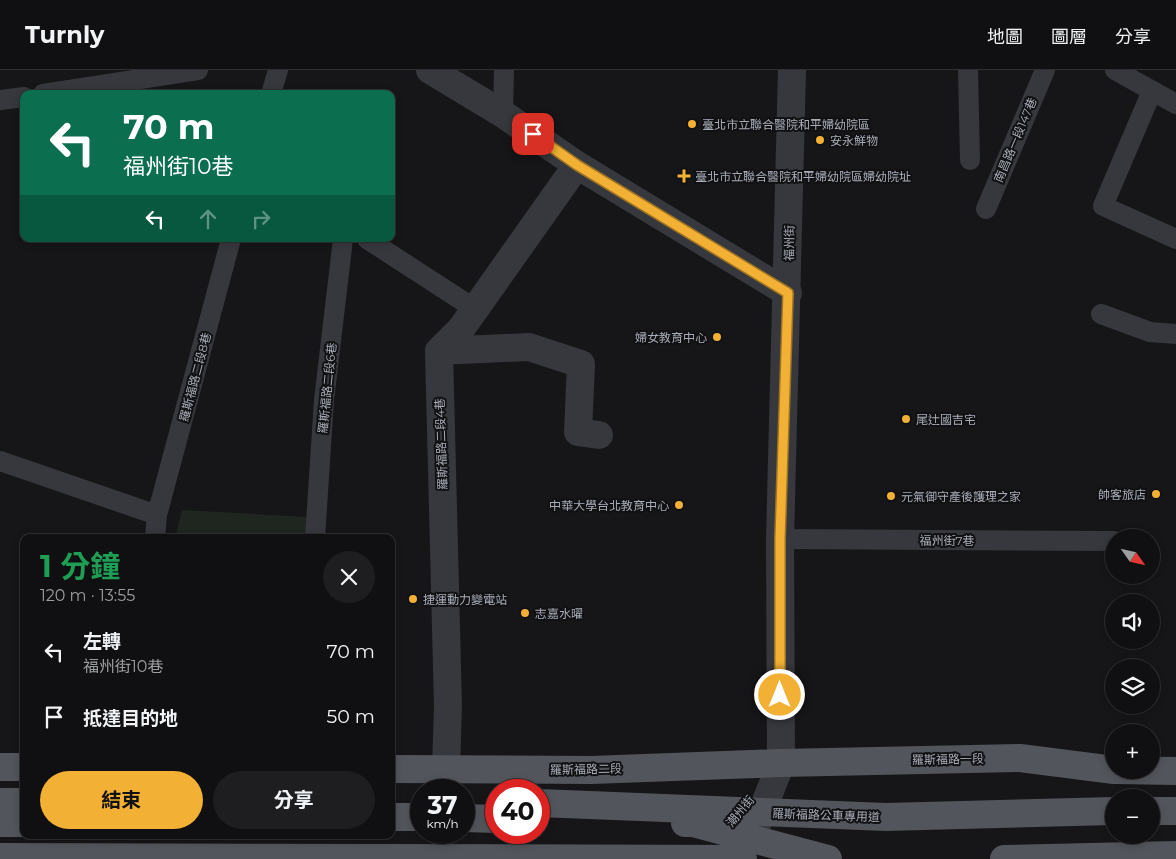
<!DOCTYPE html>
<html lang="zh-TW">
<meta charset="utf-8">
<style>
:root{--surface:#101012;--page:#1e1e20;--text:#f1f3f6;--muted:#9c9d9f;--line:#303032;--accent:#f2b134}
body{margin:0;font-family:Montserrat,"Noto Sans TC",sans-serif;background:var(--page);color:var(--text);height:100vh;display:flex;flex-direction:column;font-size:19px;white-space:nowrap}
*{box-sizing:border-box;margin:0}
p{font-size:16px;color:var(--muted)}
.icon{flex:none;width:28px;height:28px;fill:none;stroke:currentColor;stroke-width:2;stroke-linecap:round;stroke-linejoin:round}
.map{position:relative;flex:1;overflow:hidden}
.sheet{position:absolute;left:20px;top:464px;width:375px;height:305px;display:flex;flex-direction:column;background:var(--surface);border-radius:10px;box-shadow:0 2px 8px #0003,0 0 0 1px var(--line)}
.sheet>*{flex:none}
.top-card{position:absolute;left:20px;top:20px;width:375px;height:152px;border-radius:10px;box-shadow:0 2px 8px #0003,0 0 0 1px var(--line);background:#0b6e4f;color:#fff;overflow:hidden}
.needle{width:32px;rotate:124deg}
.tools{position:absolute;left:1105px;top:459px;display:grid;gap:10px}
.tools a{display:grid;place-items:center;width:55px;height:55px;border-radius:50%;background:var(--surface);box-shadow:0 2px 8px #0003,0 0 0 1px var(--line);font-size:25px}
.speed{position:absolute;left:410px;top:709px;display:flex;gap:10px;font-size:25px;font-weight:700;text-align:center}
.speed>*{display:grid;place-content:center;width:65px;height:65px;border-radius:50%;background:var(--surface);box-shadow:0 2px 8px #0003,0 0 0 1px var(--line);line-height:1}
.speed small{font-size:12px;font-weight:400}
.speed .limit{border:8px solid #d22;background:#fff;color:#111}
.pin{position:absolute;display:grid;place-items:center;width:42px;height:42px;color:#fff;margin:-21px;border-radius:10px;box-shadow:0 2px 8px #0006}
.me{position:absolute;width:55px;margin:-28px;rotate:0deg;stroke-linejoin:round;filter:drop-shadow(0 0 4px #0008)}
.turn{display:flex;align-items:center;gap:18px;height:105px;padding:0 20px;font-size:22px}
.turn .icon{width:65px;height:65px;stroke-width:2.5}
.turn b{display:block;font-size:35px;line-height:42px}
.lanes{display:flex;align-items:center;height:48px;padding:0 20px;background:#0003;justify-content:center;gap:25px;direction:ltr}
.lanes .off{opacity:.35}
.round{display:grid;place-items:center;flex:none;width:52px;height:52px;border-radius:26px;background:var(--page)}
.overview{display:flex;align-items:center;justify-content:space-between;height:85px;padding:0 20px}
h1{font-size:30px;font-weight:700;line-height:38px;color:#1e9e55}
.primary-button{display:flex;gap:10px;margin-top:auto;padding:10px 20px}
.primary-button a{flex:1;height:58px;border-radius:30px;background:var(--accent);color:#111;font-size:20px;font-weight:700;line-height:58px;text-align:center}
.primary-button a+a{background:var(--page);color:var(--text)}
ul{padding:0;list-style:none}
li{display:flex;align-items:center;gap:15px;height:65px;padding:0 20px}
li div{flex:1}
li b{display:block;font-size:19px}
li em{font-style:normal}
header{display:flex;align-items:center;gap:30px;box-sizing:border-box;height:70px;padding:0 25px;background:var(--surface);border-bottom:1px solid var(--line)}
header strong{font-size:24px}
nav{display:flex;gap:28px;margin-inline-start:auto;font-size:18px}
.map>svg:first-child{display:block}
.green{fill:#1e261f}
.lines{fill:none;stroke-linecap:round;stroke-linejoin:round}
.service{stroke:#37383d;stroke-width:20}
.minor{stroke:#37383d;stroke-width:28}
.tertiary{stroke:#37383d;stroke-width:28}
.primary{stroke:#53555c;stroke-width:28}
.route-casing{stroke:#9d7322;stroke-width:12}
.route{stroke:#f2b134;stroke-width:9}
.poi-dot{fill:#f2b134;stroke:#111113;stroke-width:2}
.labels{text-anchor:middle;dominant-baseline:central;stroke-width:4;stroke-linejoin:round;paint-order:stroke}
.poi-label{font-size:12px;fill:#a8adb8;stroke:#111113;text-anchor:start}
.street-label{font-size:12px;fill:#a8adb8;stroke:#111113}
</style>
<header>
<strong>Turnly</strong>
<nav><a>地圖</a><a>圖層</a><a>分享</a></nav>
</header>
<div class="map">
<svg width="1176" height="789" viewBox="0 0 1176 789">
<rect width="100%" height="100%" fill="#161618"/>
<!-- green -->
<path class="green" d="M 182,440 L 308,447 L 307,467 L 175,468 Z"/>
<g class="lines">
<!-- service -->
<path class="service" d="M 968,0 L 970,90
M 1115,0 L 1176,34
M 1152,21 L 1103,136 L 1176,169
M 43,24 L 198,0
M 271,24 L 278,0
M 0,30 L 24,27
M 503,44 L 504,0
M 986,139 L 1045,0
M 367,169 L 475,239
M 1101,244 L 1150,262 L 1176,264
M 0,391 L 157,445
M 155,468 L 157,445 L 231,169
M 315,468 L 324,330 L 343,169
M 780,469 L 1114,471"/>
<!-- minor -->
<path class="minor" d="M 430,0 L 503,44 L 577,95 L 788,223
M 439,281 L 529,277 L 581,294 L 578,362 L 599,365
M 446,699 L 448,636 L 439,281 L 461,259 L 577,95"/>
<!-- tertiary -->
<path class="tertiary" d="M 753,764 L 781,693 L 780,469 L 792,0"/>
<!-- primary -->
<path class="primary" d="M 0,697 L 24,697
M 391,699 L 591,700 L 781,693 L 1020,688 L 1114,700
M 1116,700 L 1176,701
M 0,732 L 24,732
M 539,733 L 886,747 L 1114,741
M 1151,741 L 1176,741
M 391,747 L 421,747
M 464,748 L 496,749
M 0,753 L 24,753
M 685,753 L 693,753 L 828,789
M 0,787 L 743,789
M 1004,789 L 1176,785"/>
</g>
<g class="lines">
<defs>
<path id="route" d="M 533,64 L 577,95 L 788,223 L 780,469 L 780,625"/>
</defs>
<!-- route casing -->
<use href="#route" class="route-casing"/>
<!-- route -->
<use href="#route" class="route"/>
</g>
<!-- markers -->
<g class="poi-dot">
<circle cx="692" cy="54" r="5"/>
<circle cx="820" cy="70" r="5"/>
<path d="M681.5 98.5h5v5h5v5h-5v5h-5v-5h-5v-5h5z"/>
<circle cx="717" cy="267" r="5"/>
<circle cx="906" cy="349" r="5"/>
<circle cx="1156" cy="424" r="5"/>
<circle cx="891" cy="426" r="5"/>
<circle cx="679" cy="435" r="5"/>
<circle cx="413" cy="529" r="5"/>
<circle cx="525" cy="543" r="5"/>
</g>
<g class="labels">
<!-- poi labels -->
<g class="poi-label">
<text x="702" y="54">臺北市立聯合醫院和平婦幼院區</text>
<text x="830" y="70">安永鮮物</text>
<text x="695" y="106">臺北市立聯合醫院和平婦幼院區婦幼院址</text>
<text x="707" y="267" text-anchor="end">婦女教育中心</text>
<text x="916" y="349">尾辻國吉宅</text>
<text x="1146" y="424" text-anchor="end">帥客旅店</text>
<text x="901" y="426">元氣御守產後護理之家</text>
<text x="669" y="435" text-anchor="end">中華大學台北教育中心</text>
<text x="423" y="529">捷運動力變電站</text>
<text x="535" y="543">志嘉水曜</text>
</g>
<!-- street labels -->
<g class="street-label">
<text transform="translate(1015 70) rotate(-67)">南昌路一段147巷</text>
<text transform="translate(789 173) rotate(-89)">福州街</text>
<text transform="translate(195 307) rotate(-75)">羅斯福路二段8巷</text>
<text transform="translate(327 318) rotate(-84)">羅斯福路二段6巷</text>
<text transform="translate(441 374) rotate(-92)">羅斯福路二段4巷</text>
<text x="947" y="470">福州街7巷</text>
<text transform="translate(948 689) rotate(-1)">羅斯福路一段</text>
<text transform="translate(586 699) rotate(-1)">羅斯福路二段</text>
<text transform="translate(740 741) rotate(-50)">潮州街</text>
<text transform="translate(826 745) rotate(2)">羅斯福路公車專用道</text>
</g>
</g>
</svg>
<div class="tools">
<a><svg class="needle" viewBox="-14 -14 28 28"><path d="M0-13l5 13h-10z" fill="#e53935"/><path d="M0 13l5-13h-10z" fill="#9c9d9f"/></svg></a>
<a><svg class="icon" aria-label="sound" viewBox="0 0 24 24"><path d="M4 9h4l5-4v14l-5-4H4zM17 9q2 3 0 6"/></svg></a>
<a><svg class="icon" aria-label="layers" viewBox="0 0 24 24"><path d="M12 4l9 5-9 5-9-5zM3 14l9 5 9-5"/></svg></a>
<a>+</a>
<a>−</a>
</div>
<div class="speed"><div>37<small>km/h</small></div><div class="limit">40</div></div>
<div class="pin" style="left:533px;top:64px;background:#d93025"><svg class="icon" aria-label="arrive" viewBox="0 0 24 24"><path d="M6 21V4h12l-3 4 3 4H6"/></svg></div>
<svg class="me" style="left:780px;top:625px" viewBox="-20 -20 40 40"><circle r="17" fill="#f2b134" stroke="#fff" stroke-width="3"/><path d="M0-11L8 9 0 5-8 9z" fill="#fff"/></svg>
<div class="top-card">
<div class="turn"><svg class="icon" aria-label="left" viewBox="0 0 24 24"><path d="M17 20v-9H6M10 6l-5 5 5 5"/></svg><div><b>70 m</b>福州街10巷</div></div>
<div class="lanes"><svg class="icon" aria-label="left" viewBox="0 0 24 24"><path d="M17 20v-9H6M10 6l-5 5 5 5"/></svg><svg class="icon off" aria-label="ahead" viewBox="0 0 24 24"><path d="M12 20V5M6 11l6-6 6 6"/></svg><svg class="icon off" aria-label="right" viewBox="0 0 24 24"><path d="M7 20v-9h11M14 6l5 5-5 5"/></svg></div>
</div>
<section class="sheet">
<div class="overview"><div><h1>1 分鐘</h1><p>120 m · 13:55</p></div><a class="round"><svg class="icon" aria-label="close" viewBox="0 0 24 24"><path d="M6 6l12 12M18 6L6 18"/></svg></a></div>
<ul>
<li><svg class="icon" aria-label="left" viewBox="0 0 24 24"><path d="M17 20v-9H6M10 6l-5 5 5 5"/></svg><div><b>左轉</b><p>福州街10巷</p></div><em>70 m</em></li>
<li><svg class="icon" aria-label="arrive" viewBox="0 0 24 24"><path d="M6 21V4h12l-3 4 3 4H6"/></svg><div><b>抵達目的地</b></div><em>50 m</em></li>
</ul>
<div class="primary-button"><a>結束</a><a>分享</a></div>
</section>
</div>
